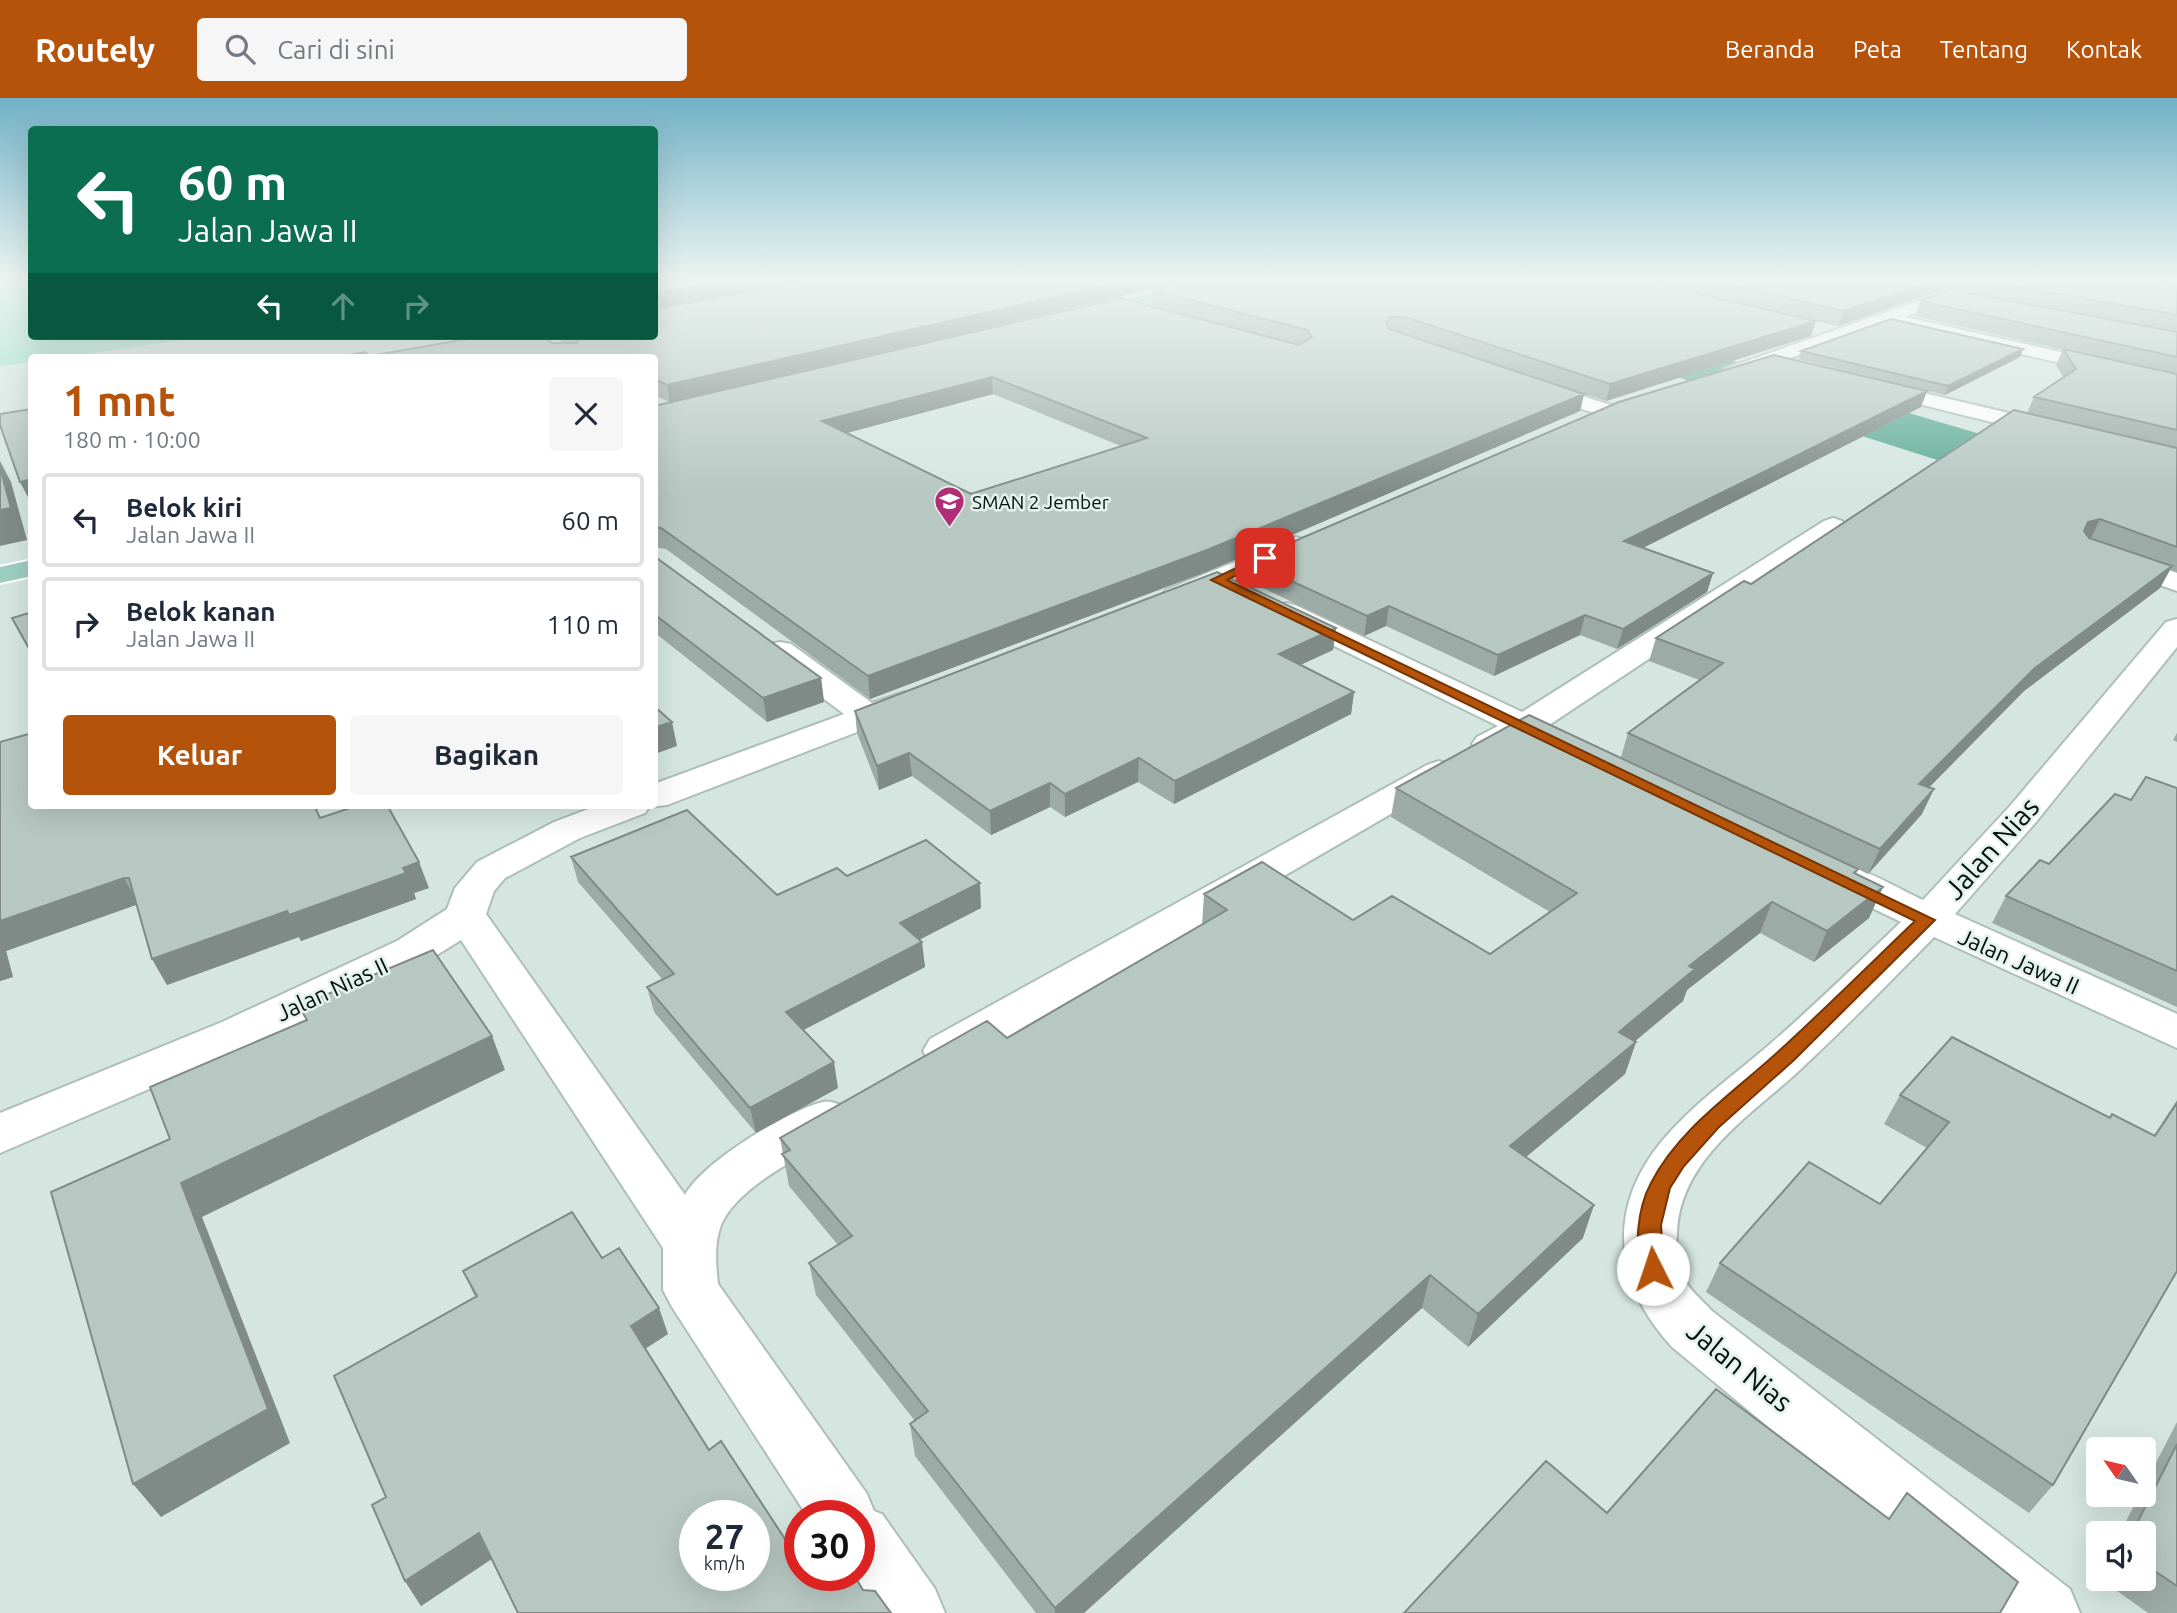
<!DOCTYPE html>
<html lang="id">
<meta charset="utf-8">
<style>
:root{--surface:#fff;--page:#f6f6f7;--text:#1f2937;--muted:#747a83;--line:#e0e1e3;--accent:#b45309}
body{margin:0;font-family:Ubuntu,sans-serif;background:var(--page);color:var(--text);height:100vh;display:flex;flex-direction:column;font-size:26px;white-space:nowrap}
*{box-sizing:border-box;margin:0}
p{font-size:23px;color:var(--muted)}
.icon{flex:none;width:38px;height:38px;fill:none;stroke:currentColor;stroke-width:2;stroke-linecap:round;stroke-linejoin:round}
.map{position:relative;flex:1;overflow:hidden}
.drawer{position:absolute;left:28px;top:256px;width:630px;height:455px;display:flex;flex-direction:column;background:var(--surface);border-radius:7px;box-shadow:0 7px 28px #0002}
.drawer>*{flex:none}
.top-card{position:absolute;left:28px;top:28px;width:630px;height:214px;border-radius:7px;box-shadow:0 7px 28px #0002;background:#0b6e4f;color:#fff;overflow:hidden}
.needle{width:46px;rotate:304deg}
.buttons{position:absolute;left:2086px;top:1339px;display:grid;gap:14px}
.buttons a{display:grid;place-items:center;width:70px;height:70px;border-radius:7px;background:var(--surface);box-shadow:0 7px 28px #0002;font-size:35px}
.speed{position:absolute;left:679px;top:1402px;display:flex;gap:14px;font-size:35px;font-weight:700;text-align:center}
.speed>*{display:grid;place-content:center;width:91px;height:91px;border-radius:50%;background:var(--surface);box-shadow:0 7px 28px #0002;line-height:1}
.speed small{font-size:18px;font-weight:400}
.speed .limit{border:10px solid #d22;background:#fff;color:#111}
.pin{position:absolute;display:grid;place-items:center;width:60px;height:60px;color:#fff;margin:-30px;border-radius:14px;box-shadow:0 4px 10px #0006}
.me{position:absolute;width:77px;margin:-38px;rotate:356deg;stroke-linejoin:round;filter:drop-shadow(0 0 5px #0008)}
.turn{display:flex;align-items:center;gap:24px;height:147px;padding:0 35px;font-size:32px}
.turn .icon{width:91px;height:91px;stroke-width:2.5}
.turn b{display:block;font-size:49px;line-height:60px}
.lanes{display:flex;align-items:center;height:66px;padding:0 35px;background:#0003;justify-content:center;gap:35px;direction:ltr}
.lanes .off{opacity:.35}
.round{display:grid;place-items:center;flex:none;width:74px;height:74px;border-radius:7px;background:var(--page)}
.head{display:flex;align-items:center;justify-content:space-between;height:119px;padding:0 35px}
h1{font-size:42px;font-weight:700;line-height:52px;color:var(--accent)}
.cta{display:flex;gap:14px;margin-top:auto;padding:14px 35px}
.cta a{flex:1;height:80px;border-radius:7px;background:var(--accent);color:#fff;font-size:28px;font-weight:700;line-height:80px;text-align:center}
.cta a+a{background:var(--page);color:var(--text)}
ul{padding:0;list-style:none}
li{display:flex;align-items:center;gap:21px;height:94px;margin:0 14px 10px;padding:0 21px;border:4px solid var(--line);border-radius:7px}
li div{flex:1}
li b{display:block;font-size:26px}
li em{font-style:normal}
header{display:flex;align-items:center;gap:42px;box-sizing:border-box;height:98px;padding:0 35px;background:var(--accent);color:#fff}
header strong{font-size:33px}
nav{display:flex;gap:38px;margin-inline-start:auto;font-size:24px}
.search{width:490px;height:63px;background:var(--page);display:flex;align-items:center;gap:18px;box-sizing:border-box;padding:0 24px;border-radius:7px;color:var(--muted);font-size:26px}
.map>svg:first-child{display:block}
.green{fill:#94e0c7}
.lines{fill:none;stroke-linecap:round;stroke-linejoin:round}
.river{fill:#5eac94;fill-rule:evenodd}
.minor-casing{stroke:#aebeb8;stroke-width:4}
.major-casing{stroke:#fff;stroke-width:4}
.minor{fill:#fff;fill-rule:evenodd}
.major{fill:#9dcebf;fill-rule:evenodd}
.wall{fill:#9daba6;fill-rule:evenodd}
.shaded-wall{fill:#808b87}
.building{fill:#b7c7c1;stroke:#808b87;stroke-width:2;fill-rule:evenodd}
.route{fill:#b45309;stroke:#753606;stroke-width:2}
.labels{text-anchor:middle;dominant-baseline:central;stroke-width:5;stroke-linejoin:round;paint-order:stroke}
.far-poi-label{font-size:19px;fill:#080e0c;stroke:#e2f3ed;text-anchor:start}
.street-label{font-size:23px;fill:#080e0c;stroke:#e2f3ed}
.near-street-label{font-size:28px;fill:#080e0c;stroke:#e2f3ed}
</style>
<header>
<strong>Routely</strong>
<div class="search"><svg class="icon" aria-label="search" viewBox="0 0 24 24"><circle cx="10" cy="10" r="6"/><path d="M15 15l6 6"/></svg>Cari di sini</div>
<nav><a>Beranda</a><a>Peta</a><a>Tentang</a><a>Kontak</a></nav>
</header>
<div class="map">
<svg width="2177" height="1515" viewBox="0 0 2177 1515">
<rect width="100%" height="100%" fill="#d5e6e0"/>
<!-- green -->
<path class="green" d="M 0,183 L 31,183 L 32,238 L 209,238 L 64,259 L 32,259 L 31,264 L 0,268 Z"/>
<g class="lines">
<!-- river -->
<path class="river" d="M 1571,215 L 1997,341 L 2177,386 L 2177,426 L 1953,367 L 1554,240 L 1546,230 L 1554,220 Z"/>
<defs>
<path id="minor" d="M 1944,194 L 1969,197 L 1978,202 L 1969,207 L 1945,204 L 1905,219 L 2177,280 L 2177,292 L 1887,225 L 1738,279 L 1724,279 L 1721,275 L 1724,271 Z
M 1532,282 L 1614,308 L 1617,313 L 1606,319 L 1525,292 L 1522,288 Z
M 1873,283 L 2060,327 L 2063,332 L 2052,339 L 1866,293 L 1863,289 L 1866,285 Z
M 1833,420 L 1842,423 L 1846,428 L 1842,433 L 1549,627 L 1558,636 L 1553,643 L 1541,646 L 1525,641 L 1501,653 L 1489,656 L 1477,653 L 1472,646 L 1477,639 L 1498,628 L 1277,520 L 1272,514 L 1277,508 L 1287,505 L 1297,508 L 1522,614 L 1824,423 Z
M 1295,439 L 1304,441 L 1308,447 L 1304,453 L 1186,504 L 1176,507 L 1166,504 L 1162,498 L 1166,492 Z
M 2117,454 L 2177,475 L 2177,493 L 2107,468 L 2103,462 L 2107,456 Z
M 2177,521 L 2177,549 L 2036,724 L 1955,816 L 2177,916 L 2177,950 L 1934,839 C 1891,883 1847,928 1802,970 C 1752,1017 1680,1060 1677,1135 C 1676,1148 1676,1164 1682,1177 C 1688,1191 1702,1202 1712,1213 L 2070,1491 L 2080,1515 L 1993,1515 L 1672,1249 C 1614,1186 1606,1111 1662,1043 C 1693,1006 1733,978 1769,947 C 1814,908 1858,865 1901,824 L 1818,784 L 1812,776 L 1818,768 C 1851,759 1893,789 1923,802 L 2010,708 L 2166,524 Z
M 780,544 L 791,546 L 872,605 L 905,594 L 917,597 L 921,604 L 917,611 L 667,707 L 649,709 L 645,715 L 580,740 L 505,780 L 494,793 L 486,816 L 685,1097 C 702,1065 788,1012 823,1004 C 830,1002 837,1006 844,1008 L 851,1021 L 844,1034 C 808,1055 738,1087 721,1127 C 714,1146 716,1166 718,1186 L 867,1396 L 874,1413 L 882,1416 L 935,1491 L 945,1515 L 871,1515 L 846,1477 L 859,1477 L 859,1418 L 807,1418 L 672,1209 L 663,1192 L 663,1150 L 461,842 L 427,863 L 254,946 L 0,1055 L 0,1015 L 222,924 L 397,843 L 447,811 L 455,790 L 477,764 L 554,724 L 599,707 L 654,707 L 654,686 L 844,616 L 769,560 L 765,553 L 769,546 Z
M 1439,663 L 1451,667 L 1457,674 L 1451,681 L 962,965 L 946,970 L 930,965 L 923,953 L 930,941 L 1427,667 Z"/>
<path id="major" d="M 1200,183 L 1230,183 L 1228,187 L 1084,221 L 1075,216 L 1078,212 Z
M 32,462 L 32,478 L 0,485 L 0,469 Z"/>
</defs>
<!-- minor casing -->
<use href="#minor" class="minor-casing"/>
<!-- major casing -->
<use href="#major" class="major-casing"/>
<!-- minor -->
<use href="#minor" class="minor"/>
<!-- major -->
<use href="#major" class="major"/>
</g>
<!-- wall -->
<path class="wall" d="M 1647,183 L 2177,183 L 2177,474 L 2170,472 L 2160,490 L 2024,593 L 1929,689 L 1922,716 L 1868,776 L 1858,771 L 1856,776 L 1883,789 L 1869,820 L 1814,864 L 1760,835 L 1687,892 L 1683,903 L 1635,943 L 1636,944 L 1625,976 L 1526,1059 L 1583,1140 L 1468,1249 L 1422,1210 L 1084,1515 L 1036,1515 L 915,1358 L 910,1326 L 915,1323 L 816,1197 L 809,1165 L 838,1147 L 789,1088 L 780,1040 L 1007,940 L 1202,827 L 1204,796 L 1353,822 L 1490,856 L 1550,814 L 1391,719 L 1396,690 L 1836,761 L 1621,659 L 1628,635 L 1699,582 L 1649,563 L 1656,540 L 1751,486 L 2027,315 L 2034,299 L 2063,279 L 2056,267 L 2063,252 L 1915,218 L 1920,203 L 1949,192 L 1944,191 L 1839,228 L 1816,223 L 1811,238 L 1606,303 L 1584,296 L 1580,313 L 1206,474 L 870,601 L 666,451 L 654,449 L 654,308 L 669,304 L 654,297 L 654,259 L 370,258 L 564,245 L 554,238 L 654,238 L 735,197 L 801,274 L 1299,247 L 1152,207 L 1153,192 L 1756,209 ZM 1398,234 L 1403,235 L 1580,294 ZM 993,296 L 1121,348 L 971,396 L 847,335 Z
M 2023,251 L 2020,259 L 1945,297 L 1798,261 L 1801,253 Z
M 1921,309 L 1643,450 L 1713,475 L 1707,494 L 1617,551 L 1580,537 L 1494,578 L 1386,528 L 1364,538 L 1246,482 L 1248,463 Z
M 654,458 L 821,580 L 824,604 L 767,624 L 654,534 Z
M 1336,530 L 1333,552 L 1300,567 L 1354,594 L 1351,616 L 1174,706 L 1138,684 L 1065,719 L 1050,709 L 991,737 L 912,678 L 879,692 L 857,635 L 855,613 Z
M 32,635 L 320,720 L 429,790 L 414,795 L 416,801 L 301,843 L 299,839 L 167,887 L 152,861 L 136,806 L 6,853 L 13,879 L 0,883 Z
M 2177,635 L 2177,644 L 2173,642 Z
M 2177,690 L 2177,909 L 1992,825 L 2006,798 L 2049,766 L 2131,702 Z
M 571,759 L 777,797 L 847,778 L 981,810 L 919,842 L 925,869 L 803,932 L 838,990 L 756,1035 L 654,914 L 647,889 L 663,882 L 578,784 Z
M 1900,997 L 2110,1020 L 2154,1037 L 2177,1002 L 2177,1173 L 2053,1387 L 2029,1415 L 1706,1194 L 1720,1165 L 1880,1106 L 1927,1050 L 1884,1026 Z
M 602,1160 L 668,1236 L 645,1251 L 709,1352 L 810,1480 L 863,1492 L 492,1461 L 421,1508 L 405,1483 L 475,1199 L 463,1173 Z
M 2177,1324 L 2177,1515 L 2148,1515 L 2099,1480 L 2144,1480 L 2144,1435 L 2120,1435 L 2140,1396 L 2144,1396 L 2144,1388 Z"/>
<!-- shaded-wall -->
<path class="shaded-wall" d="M 725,183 L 808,183 L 654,211 L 654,196 Z
M 1125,183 L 1187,183 L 670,305 L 667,287 Z
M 1931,183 L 1947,183 L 1944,191 L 1839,228 L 1844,213 Z
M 1816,223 L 1811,238 L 1606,303 L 1610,286 Z
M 2023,251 L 2020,259 L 1945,297 L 1948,288 Z
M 992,279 L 993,296 L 824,341 L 822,323 Z
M 1927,293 L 1921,309 L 1619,462 L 1624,443 Z
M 1584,296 L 1580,313 L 1206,474 L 870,601 L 868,578 Z
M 0,363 L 11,384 L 27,442 L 0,448 Z
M 32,381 L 32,403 L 30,403 L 20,384 Z
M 2100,421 L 2090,442 L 2078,445 L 2088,424 Z
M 2172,468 L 2160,490 L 2024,593 L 1908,711 L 1919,686 L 2035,570 Z
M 1713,475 L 1707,494 L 1617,551 L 1623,531 Z
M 1389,508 L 1386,528 L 1364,538 L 1367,518 Z
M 1585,517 L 1580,537 L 1494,578 L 1498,557 Z
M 1336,530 L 1333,552 L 1276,578 L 1279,556 Z
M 821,580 L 824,604 L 767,624 L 763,600 Z
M 1354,594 L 1351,616 L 1174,706 L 1175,683 Z
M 672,624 L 677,648 L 655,656 L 657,664 L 654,664 L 654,630 Z
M 909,655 L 912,678 L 879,692 L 877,668 Z
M 1139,660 L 1138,684 L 1065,719 L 1065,696 Z
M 1050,685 L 1050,709 L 991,737 L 990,713 Z
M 1934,691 L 1922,716 L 1868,776 L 1880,751 Z
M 419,764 L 429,790 L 414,795 L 416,801 L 301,843 L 299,839 L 167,887 L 152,861 Z
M 124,780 L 139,806 L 6,853 L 13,879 L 0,883 L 0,823 Z
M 980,785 L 981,810 L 903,850 L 900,825 Z
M 1883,789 L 1869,820 L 1814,864 L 1827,833 Z
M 1772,804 L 1760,835 L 1687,892 L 1683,903 L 1609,965 L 1619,934 L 1689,868 Z
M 922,844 L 925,869 L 790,939 L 786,914 Z
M 492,938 L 505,972 L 202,1119 L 290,1345 L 161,1419 L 133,1386 L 181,1085 Z
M 1636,944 L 1625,976 L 1501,1080 L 1510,1048 Z
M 834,964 L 838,990 L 756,1035 L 750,1010 Z
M 1594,1107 L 1583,1140 L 1468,1249 L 1478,1216 Z
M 1430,1177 L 1422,1210 L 1084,1515 L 1055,1515 L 1055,1510 Z
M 659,1210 L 668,1236 L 640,1254 L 631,1228 Z
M 479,1435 L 493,1460 L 421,1508 L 405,1483 Z"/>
<!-- building -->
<path class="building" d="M 654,183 L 725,183 L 654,196 Z
M 811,183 L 1125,183 L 667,287 L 654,281 L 654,259 L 339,259 L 365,254 L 370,258 L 485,238 L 540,238 L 553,245 L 577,245 L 579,241 L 575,238 L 654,238 L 654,211 Z
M 1192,183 L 1644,183 L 1816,223 L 1610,286 L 1405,219 L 1390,219 L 1386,224 L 1389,231 L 1584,296 L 1207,452 L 868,578 L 661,430 L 654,429 L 654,308 L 1121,200 L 1299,247 L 1312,239 L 1307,232 L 1153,192 ZM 992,279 L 1147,340 L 971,396 L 822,323 Z
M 1714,183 L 1931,183 L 1844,213 Z
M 1986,183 L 2145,183 L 2177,189 L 2177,217 Z
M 1951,192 L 2177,234 L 2177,259 L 1920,203 Z
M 1891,221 L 2023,251 L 1948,288 L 1801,253 Z
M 2063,251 L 2177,276 L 2177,332 L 2034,299 L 2076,271 Z
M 1774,257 L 1927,293 L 1624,443 L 1713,475 L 1623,531 L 1585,517 L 1498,557 L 1389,508 L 1367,518 L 1248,463 L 1619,304 Z
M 32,311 L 32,381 L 20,384 L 0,327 L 0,316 Z
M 2014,312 L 2177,350 L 2177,449 L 2100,421 L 2088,424 L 2084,433 L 2089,440 L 2172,468 L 2035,570 L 1919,686 L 1934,691 L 1880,751 L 1628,635 L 1723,565 L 1656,540 L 1744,483 L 1751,486 Z
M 0,370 L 11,410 L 0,412 Z
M 654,458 L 821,580 L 763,600 L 654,516 Z
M 1217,474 L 1336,530 L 1279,556 L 1354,594 L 1175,683 L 1139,660 L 1065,696 L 1050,685 L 990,713 L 909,655 L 877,668 L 855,613 Z
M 32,514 L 32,556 L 12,520 Z
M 654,608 L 672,624 L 654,630 Z
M 1529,617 L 1858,771 L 1854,775 L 1883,789 L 1827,833 L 1772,804 L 1689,868 L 1695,871 L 1619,934 L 1636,944 L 1510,1048 L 1594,1107 L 1478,1216 L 1430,1177 L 1055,1510 L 910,1326 L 928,1313 L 809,1165 L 852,1138 L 782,1056 L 790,1052 L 780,1040 L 987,923 L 1007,940 L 1227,812 L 1204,796 L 1262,764 L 1353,822 L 1392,798 L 1490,856 L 1577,795 L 1396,690 Z
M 32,635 L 32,707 L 314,707 L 320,720 L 359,707 L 387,707 L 419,764 L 403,770 L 406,775 L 289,817 L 287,813 L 152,861 L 129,780 L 124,780 L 0,823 L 0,644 Z
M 2146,679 L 2177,690 L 2177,873 L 2006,798 L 2040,762 L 2049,766 L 2115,696 L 2131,702 Z
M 687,712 L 777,797 L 837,770 L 847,778 L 926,742 L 980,785 L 900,825 L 922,844 L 786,914 L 834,964 L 750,1010 L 647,889 L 674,876 L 571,759 Z
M 433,852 L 492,938 L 181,1085 L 268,1311 L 133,1386 L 51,1094 L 170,1041 L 150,989 L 307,922 L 299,908 Z
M 1952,939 L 2110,1020 L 2112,1016 L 2155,1038 L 2177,1005 L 2177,1173 L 2053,1387 L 1720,1165 L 1809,1064 L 1880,1106 L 1949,1024 L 1900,997 Z
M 572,1114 L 602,1160 L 619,1150 L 659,1210 L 631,1228 L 709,1352 L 721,1343 L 800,1464 L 800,1477 L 808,1477 L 810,1480 L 815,1477 L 854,1477 L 863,1492 L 875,1493 L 891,1515 L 518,1515 L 479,1435 L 405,1483 L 372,1407 L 386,1399 L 334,1278 L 477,1198 L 463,1173 ZM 695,1418 L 754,1418 L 754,1477 L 695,1477 Z
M 1716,1291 L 1889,1421 L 1907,1395 L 2018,1484 L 2000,1515 L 1404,1515 L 1546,1363 L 1607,1415 Z
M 2177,1346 L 2177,1488 L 2144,1466 L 2144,1435 L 2132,1435 Z"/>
<!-- sky -->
<linearGradient id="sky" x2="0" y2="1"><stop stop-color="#71b1c6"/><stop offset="0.46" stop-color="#ecf4f1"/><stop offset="1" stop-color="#ecf4f1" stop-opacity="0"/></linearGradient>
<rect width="2177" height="395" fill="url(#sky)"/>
<!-- route -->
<path class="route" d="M 1261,458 L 1271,460 L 1227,482 L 1935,822 L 1794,962 L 1718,1030 L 1684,1068 L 1670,1090 L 1661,1127 L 1664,1171 L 1660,1178 L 1653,1181 L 1645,1178 C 1632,1153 1638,1109 1651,1085 C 1679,1030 1736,993 1780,952 C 1826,910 1870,866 1915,823 L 1211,482 Z"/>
<!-- icons -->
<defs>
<symbol id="school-pin" viewBox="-11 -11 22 30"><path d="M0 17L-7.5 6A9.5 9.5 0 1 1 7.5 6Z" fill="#b12e76" stroke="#e2f3ed"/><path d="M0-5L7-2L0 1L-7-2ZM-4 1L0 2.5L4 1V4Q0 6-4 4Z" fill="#fff"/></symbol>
</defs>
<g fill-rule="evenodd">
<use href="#school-pin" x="932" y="386" width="35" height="47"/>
</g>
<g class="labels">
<!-- far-poi labels -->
<g class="far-poi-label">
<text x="972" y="404">SMAN 2 Jember</text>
</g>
<!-- street labels -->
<g class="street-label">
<text transform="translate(2019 863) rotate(24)">Jalan Jawa II</text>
<text transform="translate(332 891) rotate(-25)">Jalan Nias II</text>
</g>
<!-- near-street labels -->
<g class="near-street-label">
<text transform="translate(1991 750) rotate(-48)">Jalan Nias</text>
<text transform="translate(1740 1268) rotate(39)">Jalan Nias</text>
</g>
</g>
</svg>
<div class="buttons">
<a><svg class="needle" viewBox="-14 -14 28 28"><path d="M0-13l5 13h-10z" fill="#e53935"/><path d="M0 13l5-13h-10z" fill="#747a83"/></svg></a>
<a><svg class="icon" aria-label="sound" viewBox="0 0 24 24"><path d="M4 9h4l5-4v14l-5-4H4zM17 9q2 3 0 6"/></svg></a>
</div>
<div class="speed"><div>27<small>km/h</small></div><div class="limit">30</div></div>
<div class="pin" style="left:1265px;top:460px;background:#d93025"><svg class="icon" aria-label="arrive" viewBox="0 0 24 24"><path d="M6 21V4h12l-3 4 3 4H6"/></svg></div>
<svg class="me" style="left:1653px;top:1171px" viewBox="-20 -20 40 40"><circle r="19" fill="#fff"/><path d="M0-13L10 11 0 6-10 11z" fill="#b45309"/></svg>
<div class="top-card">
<div class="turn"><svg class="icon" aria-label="left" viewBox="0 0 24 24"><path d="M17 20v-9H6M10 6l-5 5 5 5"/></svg><div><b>60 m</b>Jalan Jawa II</div></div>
<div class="lanes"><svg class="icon" aria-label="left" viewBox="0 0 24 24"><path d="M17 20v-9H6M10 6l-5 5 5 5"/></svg><svg class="icon off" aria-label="ahead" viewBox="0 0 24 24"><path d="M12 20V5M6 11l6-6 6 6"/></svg><svg class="icon off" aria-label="right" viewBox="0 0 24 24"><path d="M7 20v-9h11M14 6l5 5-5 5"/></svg></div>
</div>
<section class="drawer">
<div class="head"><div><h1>1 mnt</h1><p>180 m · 10:00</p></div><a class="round"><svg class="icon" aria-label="close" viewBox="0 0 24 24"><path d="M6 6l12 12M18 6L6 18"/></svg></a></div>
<ul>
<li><svg class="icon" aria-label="left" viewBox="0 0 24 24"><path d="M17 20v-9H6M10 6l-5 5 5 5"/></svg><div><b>Belok kiri</b><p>Jalan Jawa II</p></div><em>60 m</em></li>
<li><svg class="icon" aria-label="right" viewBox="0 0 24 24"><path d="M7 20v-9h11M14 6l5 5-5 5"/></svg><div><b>Belok kanan</b><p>Jalan Jawa II</p></div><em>110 m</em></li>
</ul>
<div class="cta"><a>Keluar</a><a>Bagikan</a></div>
</section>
</div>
